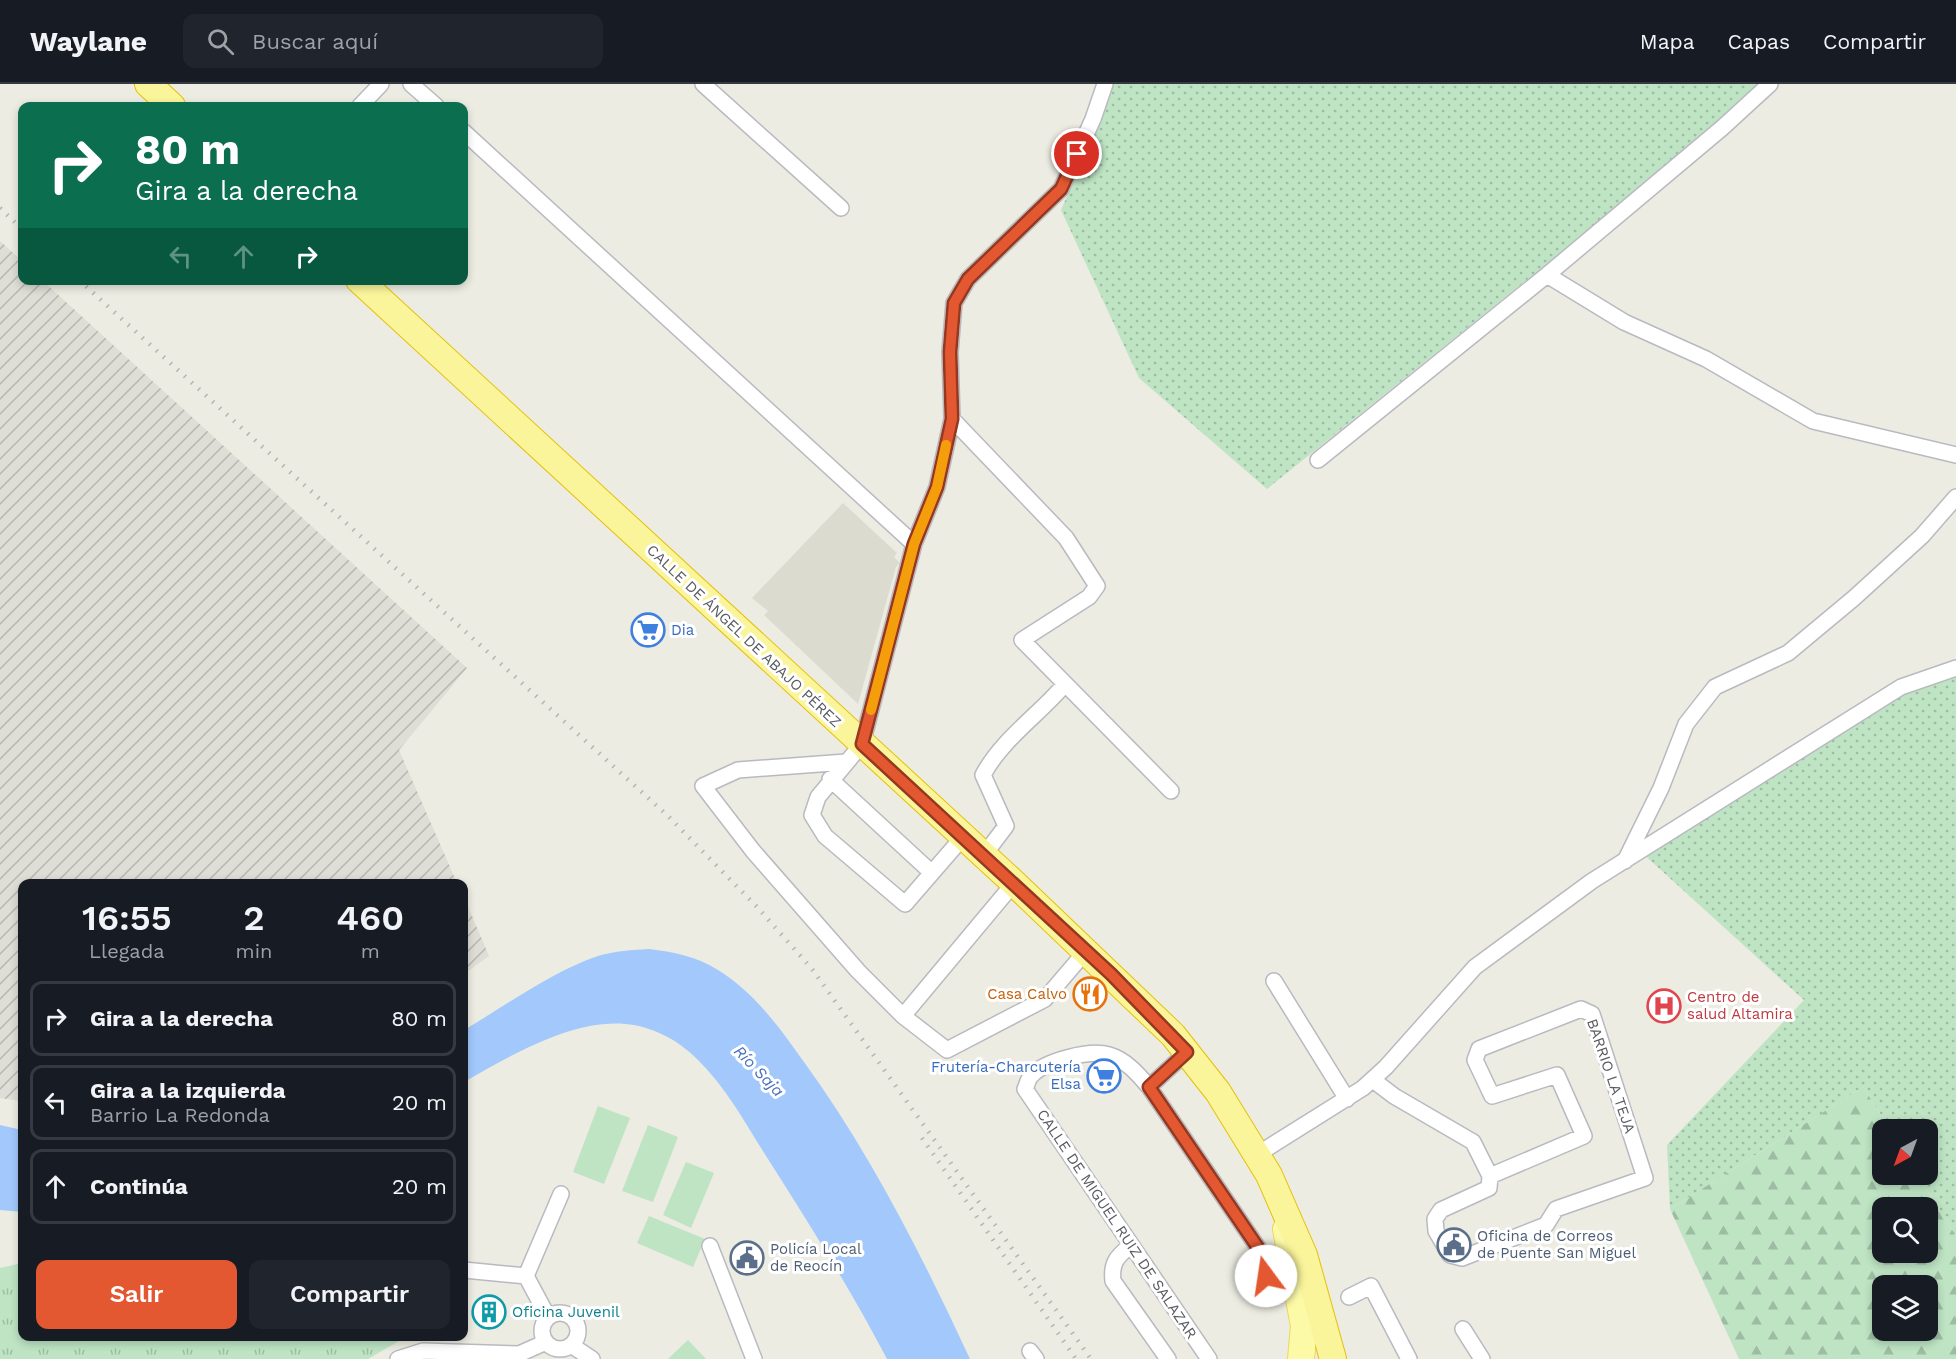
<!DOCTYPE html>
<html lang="es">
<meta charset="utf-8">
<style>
:root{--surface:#171b24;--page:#20242c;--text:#f1f3f6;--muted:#9ea1a6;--line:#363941;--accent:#e35831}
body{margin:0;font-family:"Work Sans",sans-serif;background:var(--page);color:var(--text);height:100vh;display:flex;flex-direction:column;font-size:22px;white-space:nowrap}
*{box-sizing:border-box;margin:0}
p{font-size:20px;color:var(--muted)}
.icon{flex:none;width:33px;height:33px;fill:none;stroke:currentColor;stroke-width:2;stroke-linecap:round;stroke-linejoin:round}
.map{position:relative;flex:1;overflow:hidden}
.drawer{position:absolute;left:18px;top:795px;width:450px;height:462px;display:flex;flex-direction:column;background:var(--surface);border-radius:12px;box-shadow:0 3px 9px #0003}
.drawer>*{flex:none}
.banner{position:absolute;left:18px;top:18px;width:450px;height:183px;border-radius:12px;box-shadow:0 3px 9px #0003;background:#0b6e4f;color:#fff;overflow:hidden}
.needle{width:39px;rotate:221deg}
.controls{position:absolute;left:1872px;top:1035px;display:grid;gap:12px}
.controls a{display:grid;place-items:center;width:66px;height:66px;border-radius:12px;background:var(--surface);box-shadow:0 3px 9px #0003;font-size:30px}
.pin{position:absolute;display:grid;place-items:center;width:51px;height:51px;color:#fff;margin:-26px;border:3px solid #fff;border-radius:50%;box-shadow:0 2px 6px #0007}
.me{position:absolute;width:66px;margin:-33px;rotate:346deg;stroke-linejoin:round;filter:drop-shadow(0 0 4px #0008)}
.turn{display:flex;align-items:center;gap:21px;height:126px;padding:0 18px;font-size:27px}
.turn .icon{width:78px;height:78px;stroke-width:2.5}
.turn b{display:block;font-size:42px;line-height:51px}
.lanes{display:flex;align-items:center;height:57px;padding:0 18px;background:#0003;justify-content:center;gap:30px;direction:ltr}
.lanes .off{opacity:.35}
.eta{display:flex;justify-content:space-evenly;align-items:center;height:102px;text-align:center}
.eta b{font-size:36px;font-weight:600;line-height:42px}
.action{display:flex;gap:12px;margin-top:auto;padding:12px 18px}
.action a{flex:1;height:69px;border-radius:12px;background:var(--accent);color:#fff;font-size:24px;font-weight:600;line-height:69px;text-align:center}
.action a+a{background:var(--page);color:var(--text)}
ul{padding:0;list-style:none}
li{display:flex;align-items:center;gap:18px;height:75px;margin:0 12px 9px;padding:0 6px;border:3px solid var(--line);border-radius:12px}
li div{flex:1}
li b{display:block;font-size:22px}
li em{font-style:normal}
header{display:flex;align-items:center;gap:36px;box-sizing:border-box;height:84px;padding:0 30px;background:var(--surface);border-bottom:2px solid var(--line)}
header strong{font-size:28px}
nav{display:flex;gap:33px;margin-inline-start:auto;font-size:21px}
.search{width:420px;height:54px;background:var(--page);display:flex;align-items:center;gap:15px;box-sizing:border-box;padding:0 21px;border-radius:12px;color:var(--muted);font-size:22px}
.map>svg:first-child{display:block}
.industrial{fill:url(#industrial-furrows)}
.education{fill:#dcdbd0}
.grass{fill:url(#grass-dots)}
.forest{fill:url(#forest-firs);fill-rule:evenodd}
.park{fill:url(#park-tufts)}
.pitch{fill:#bee4c4}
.water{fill:#a2c8fc}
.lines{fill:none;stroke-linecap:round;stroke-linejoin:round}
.minor-casing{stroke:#b9bac0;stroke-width:18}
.primary-casing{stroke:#ecd85b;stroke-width:28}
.trunk-casing{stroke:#e6c008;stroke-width:28}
.minor{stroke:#fff;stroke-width:15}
.primary{stroke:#fcfaa7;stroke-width:26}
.trunk{stroke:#faf49a;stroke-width:26}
.rail{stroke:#b4b5b5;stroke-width:4.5;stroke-dasharray:1.5 8;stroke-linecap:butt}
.route-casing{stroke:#943920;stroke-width:15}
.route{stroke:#e35831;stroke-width:10}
.slow{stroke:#f59e0b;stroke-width:10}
.labels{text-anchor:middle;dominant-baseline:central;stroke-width:6;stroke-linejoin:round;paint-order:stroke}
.shop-label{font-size:15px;fill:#366cbe;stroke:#fff;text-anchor:start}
.street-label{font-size:15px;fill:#5a5c62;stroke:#fff}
.food-label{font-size:15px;fill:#c56008;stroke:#fff;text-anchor:end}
.health-label{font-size:15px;fill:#be3a42;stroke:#fff;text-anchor:start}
.service-label{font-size:15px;fill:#4e5e75;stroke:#fff;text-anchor:start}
.culture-label{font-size:15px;fill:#0d838f;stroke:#fff;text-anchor:start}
.water-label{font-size:16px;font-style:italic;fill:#466fbe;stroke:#fff}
</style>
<header>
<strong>Waylane</strong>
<div class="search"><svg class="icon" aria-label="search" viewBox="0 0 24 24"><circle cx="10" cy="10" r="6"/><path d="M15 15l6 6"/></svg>Buscar aquí</div>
<nav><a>Mapa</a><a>Capas</a><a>Compartir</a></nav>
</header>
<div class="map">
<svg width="1956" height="1275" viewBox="0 0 1956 1275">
<defs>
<pattern id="industrial-furrows" width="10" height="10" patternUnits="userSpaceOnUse" patternTransform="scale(1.5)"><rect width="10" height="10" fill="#deddd6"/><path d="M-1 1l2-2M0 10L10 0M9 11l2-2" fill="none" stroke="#b7b6b1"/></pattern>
<pattern id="grass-dots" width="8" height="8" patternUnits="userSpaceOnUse" patternTransform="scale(1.5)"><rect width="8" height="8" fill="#bee4c4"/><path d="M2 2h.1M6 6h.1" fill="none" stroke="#9dbca3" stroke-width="1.8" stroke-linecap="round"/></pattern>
<pattern id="forest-firs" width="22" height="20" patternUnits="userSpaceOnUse" patternTransform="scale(1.5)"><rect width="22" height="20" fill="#bee4c4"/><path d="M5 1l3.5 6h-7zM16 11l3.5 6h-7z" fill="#9dbca3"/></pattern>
<pattern id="park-tufts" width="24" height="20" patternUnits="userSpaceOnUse" patternTransform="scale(1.5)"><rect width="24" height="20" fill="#bee4c4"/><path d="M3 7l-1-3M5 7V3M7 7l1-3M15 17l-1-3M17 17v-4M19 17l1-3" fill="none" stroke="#9dbca3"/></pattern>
</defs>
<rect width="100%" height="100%" fill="#ecece2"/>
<!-- industrial -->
<path class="industrial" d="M 0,157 L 22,177 L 22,196 L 43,197 L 467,584 L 399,666 L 457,799 L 22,800 L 22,1017 L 0,1014 Z
M 464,813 L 489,872 L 464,890 Z"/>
<!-- education -->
<path class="education" d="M 843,419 L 897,469 L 894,473 L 900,479 L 896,483 L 858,620 L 764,531 L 768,527 L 752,514 Z"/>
<!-- grass -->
<path class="grass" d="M 1112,0 L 1770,0 L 1267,405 L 1139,294 L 1061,126 L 1097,43 Z
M 1956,583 L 1956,1152 L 1918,1091 L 1928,1090 L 1928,1046 L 1890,1045 L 1863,1003 L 1670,1125 L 1667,1061 L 1804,916 L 1640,767 L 1901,603 Z"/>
<!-- forest -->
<path class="forest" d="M 1863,1003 L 1890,1045 L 1882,1046 L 1882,1090 L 1918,1091 L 1956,1152 L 1956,1275 L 1739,1275 L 1670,1125 ZM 1882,1124 L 1928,1124 L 1928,1168 L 1882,1168 ZM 1882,1202 L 1928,1202 L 1928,1246 L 1882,1246 Z"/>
<!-- park -->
<path class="park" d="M 22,1179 L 22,1252 L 406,1253 L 368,1275 L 0,1275 L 0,1184 Z"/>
<!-- pitch -->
<path class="pitch" d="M 598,1022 L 630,1034 L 604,1100 L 573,1088 Z
M 648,1041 L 678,1053 L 653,1118 L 622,1107 Z
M 686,1078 L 714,1089 L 691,1144 L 663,1131 Z
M 649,1132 L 705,1155 L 693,1183 L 637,1159 Z
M 688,1256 L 706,1275 L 668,1275 Z"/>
<!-- water -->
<path class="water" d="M 649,865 C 673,868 696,872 718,886 C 755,909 779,943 804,978 C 871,1070 922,1172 970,1275 L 887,1275 C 851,1206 810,1141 768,1075 C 747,1042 726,1003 697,975 C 678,956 652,942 625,940 C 572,935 508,973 464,998 L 464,946 C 505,922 553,887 598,872 C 615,867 632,866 649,865 Z
M 0,1041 L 22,1046 L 22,1128 L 0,1126 Z"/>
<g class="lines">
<defs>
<path id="minor" d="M 411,0 L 436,22
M 703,0 L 841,124
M 1770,0 L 1722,44 L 1547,191 L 1624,238 L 1706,275 L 1813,337 L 1956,371
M 360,22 L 381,0
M 464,48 L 914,460
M 952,335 L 1066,454 L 1097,502 L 1089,513 L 1022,556 L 1171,707
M 1318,376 L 1547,191
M 846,678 L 738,686 L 703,702 L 753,767 L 858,887 L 903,932
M 830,695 L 932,789
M 963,753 L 905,820 L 825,752 L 812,731 L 818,713 L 862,660 L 914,460 L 937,403 L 952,335 L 950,268 L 954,219 L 968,195 L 1061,105 L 1093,35 L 1105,0
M 984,771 L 1006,742 L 983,691 C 1002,655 1039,631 1065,600
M 1625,777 L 1661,704 L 1686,640 L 1715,603 L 1788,569 L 1854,514 L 1922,452 L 1956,413
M 1014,799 L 903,932 L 947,966 L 1045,915 L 1086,867
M 1274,897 L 1347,1015
M 1187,968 L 1149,1003 L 1267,1177 L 1266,1192
M 1373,996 L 1394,1012 L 1473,1058 L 1490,1092 L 1584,1052 L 1557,991 L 1492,1012 L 1475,976 L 1479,965 L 1581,925 L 1592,930 L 1645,1094 L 1556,1125 L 1546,1141 L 1462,1174 L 1450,1171 L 1436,1147 L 1435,1135 L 1441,1126 L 1489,1104 L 1490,1092
M 1149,1003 C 1138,990 1126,976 1109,971 C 1090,965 1044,977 1031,992 C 1028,995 1027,1001 1025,1005 L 1209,1275
M 1258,1070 L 1363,1004 L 1386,983 L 1475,883 L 1592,797 L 1901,603 L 1956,584
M 710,1162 L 754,1275
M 1130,1162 C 1116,1173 1111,1180 1113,1197 L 1168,1275
M 464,1186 L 526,1192 L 548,1233
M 526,1192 L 561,1110
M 1349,1213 L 1371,1202 L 1409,1275
M542 1247a18 18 0 1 1 36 0a18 18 0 1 1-36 0Z
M 1463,1245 L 1482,1275
M 571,1261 L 592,1275
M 1030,1267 L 1036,1275
M 398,1275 L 423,1267 L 519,1270 L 546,1258"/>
<path id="primary" d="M 1286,1145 L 1304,1242 L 1301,1275"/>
<path id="trunk" d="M 148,0 L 172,22
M 359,196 L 1014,799 L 1173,951 L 1218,1008 L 1269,1091 L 1304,1171 L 1333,1275"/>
</defs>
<!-- minor casing -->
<use href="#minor" class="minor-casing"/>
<!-- primary casing -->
<use href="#primary" class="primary-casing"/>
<!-- trunk casing -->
<use href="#trunk" class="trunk-casing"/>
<!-- minor -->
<use href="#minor" class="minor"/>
<!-- primary -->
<use href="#primary" class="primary"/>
<!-- trunk -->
<use href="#trunk" class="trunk"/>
<!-- rail -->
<path class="rail" d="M 0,124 L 22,145
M 79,196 L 668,732 L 758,824 L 812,885 L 1091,1275
M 922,1054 L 1076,1275"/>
</g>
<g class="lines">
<defs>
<path id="route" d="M 1077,70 L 1061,105 L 968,195 L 954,219 L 950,268 L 952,335 L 937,403 L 914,460 L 862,660 L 1111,890 L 1187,968 L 1149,1003 L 1267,1177 L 1266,1192"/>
</defs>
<!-- route casing -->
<use href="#route" class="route-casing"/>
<!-- route -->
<use href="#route" class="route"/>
<!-- slow -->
<path class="slow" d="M 871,626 L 914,460 L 937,403 L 946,361"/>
</g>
<!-- icons -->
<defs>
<symbol id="supermarket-ring" viewBox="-11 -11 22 22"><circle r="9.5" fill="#fff" stroke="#3f7fe0" stroke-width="1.5"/><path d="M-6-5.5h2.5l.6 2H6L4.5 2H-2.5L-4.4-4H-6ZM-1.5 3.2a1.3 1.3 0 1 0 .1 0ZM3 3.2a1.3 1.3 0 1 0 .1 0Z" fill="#3f7fe0"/></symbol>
<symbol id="restaurant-ring" viewBox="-11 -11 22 22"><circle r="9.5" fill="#fff" stroke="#e8710a" stroke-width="1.5"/><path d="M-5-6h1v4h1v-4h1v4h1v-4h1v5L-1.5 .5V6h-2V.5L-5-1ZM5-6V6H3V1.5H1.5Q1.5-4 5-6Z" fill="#e8710a"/></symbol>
<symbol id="hospital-ring" viewBox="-11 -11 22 22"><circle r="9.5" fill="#fff" stroke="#e0444e" stroke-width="1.5"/><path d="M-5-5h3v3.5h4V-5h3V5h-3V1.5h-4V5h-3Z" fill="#e0444e"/></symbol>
<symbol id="civic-ring" viewBox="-11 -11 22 22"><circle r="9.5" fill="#fff" stroke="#5c6f8a" stroke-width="1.5"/><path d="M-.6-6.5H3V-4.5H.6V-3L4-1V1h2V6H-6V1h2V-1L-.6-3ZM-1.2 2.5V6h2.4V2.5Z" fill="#5c6f8a"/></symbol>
<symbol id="building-ring" viewBox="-11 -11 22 22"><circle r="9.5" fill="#fff" stroke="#0f9aa8" stroke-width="1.5"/><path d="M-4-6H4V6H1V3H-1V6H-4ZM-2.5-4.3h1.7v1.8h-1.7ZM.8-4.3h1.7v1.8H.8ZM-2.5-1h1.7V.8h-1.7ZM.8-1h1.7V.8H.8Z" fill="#0f9aa8"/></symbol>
</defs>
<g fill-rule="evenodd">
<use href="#supermarket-ring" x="629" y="527" width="38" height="38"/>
<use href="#restaurant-ring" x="1071" y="891" width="38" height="38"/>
<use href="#hospital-ring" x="1645" y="903" width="38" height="38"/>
<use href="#supermarket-ring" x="1085" y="973" width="38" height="38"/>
<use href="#civic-ring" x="1435" y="1142" width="38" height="38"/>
<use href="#civic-ring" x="728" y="1155" width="38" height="38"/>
<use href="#building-ring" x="470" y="1209" width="38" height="38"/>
</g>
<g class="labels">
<!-- shop labels -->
<g class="shop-label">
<text x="671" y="546">Dia</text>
<text x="1081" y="983" text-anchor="end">Frutería-Charcutería<tspan x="1081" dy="17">Elsa</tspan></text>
</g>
<!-- street labels -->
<g class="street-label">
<text transform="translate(744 552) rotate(43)">CALLE DE ÁNGEL DE ABAJO PÉREZ</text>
<text transform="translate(1611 992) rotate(71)">BARRIO LA TEJA</text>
<text transform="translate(1117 1140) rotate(56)">CALLE DE MIGUEL RUIZ DE SALAZAR</text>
</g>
<!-- food labels -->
<g class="food-label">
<text x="1067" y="910">Casa Calvo</text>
</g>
<!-- health labels -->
<g class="health-label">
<text x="1687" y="913">Centro de<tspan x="1687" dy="17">salud Altamira</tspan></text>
</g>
<!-- service labels -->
<g class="service-label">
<text x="1477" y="1152">Oficina de Correos<tspan x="1477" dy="17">de Puente San Miguel</tspan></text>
<text x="770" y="1165">Policía Local<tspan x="770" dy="17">de Reocín</tspan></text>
</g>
<!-- culture labels -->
<g class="culture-label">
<text x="512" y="1228">Oficina Juvenil</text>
</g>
<!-- water labels -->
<g class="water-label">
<text transform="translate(759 987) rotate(46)">Río Saja</text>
</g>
</g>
</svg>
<div class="controls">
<a><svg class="needle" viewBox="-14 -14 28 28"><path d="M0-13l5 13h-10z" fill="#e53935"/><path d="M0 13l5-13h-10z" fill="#9ea1a6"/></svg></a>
<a><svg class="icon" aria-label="search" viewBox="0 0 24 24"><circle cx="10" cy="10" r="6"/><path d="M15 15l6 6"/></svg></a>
<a><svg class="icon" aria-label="layers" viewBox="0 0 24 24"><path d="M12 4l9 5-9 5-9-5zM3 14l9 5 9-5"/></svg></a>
</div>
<div class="pin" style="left:1077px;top:70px;background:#d93025"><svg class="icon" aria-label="arrive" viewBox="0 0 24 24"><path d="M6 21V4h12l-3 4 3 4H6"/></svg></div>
<svg class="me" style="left:1266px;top:1192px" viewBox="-20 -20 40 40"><circle r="19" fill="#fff"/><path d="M0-13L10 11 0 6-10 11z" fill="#e35831"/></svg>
<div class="banner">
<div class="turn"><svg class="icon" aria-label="right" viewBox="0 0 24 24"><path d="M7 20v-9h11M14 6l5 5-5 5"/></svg><div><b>80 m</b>Gira a la derecha</div></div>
<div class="lanes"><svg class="icon off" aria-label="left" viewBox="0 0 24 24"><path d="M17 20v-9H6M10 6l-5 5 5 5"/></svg><svg class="icon off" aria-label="ahead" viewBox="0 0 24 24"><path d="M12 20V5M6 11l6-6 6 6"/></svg><svg class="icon" aria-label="right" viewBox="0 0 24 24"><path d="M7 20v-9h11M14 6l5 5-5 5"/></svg></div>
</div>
<section class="drawer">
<div class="eta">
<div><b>16:55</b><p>Llegada</p></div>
<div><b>2</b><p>min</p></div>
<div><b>460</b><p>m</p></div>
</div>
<ul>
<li><svg class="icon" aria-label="right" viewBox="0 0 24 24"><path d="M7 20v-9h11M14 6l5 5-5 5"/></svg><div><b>Gira a la derecha</b></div><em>80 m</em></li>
<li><svg class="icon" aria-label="left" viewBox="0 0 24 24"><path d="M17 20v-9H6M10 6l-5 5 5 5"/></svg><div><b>Gira a la izquierda</b><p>Barrio La Redonda</p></div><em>20 m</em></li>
<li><svg class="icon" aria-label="ahead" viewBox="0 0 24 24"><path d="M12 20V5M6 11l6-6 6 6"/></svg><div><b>Continúa</b></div><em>20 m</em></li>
</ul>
<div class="action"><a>Salir</a><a>Compartir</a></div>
</section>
</div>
